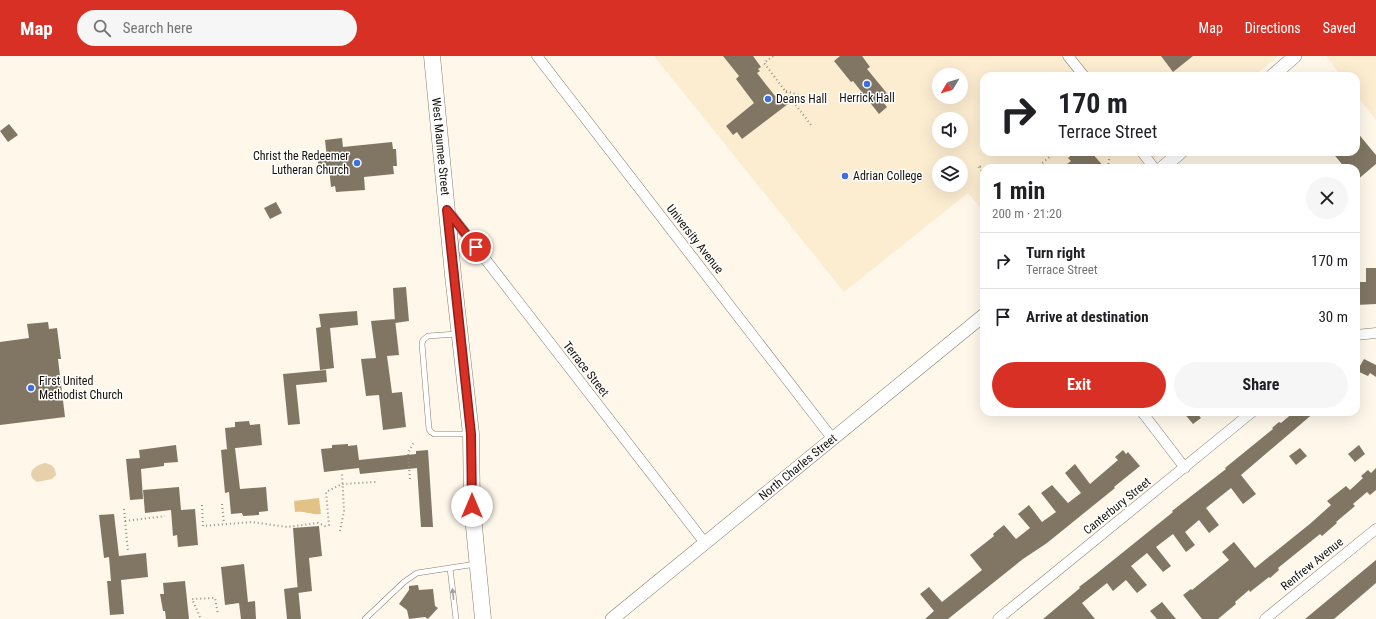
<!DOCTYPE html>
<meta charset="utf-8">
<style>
:root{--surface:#fff;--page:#f6f6f6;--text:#202124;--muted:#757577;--line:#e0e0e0;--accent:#d93025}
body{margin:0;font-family:"Roboto Condensed",sans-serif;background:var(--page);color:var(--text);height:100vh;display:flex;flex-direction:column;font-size:15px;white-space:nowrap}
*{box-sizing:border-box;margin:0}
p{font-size:13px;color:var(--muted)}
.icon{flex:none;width:22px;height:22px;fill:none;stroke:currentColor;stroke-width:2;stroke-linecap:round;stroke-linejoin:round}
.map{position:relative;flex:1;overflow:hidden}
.panel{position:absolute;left:980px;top:108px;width:380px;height:252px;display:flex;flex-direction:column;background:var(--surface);border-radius:12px;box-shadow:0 4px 16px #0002}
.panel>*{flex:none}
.banner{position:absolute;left:980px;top:16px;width:380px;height:84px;border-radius:12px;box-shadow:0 4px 16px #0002;background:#fff;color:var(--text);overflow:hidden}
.needle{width:26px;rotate:232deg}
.fabs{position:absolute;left:932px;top:12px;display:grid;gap:8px}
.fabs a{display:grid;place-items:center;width:36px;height:36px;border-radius:50%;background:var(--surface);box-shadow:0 4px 16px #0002;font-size:20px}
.pin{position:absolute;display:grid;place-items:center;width:34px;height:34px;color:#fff;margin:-17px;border:2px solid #fff;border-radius:50%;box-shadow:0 1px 4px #0007}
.me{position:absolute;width:44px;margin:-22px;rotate:0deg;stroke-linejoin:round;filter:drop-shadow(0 0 3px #0008)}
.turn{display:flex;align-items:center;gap:14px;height:84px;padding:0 12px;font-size:18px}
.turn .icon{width:52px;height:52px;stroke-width:2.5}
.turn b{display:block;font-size:28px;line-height:34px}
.round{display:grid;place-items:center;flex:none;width:42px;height:42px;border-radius:21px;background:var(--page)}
.head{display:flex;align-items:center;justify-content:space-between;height:68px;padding:0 12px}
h1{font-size:24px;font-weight:700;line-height:30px}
.cta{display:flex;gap:8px;margin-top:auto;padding:8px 12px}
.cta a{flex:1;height:46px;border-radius:24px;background:var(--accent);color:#fff;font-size:16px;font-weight:700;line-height:46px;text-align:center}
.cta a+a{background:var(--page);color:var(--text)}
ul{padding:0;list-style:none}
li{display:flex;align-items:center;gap:12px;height:56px;padding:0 12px;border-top:1px solid var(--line)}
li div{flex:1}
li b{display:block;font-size:15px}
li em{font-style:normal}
header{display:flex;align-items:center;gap:24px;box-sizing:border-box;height:56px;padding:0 20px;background:var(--accent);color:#fff}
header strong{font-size:19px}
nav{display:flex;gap:22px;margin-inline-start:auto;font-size:14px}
.search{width:280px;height:36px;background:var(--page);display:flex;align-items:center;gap:10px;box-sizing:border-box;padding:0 14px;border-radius:22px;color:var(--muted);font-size:15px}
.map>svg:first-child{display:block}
.built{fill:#fcedd1;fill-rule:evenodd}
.green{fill:#e6d1aa}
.water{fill:#e3c385}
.building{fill:#807663}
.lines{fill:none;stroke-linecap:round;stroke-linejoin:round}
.service-casing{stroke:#877d6a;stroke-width:6}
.minor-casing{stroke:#877d6a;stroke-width:11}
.tertiary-casing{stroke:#877d6a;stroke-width:14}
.primary-casing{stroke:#877d6a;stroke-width:17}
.path{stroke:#948f84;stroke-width:2;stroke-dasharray:1 3;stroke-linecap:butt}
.service{stroke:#fff;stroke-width:5}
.minor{stroke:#fff;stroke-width:10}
.tertiary{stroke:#fff;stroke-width:13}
.primary{stroke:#fff;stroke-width:16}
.oneway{fill:#a2a09d}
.route-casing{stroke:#8d1f18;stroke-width:10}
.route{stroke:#d93025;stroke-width:7}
.poi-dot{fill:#3d6fe0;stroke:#fff;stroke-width:1.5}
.labels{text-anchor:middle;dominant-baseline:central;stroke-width:3;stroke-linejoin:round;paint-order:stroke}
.poi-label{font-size:12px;fill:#16120a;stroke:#fff;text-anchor:start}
.street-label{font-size:12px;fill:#16120a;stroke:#fff}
</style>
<header>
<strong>Map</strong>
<div class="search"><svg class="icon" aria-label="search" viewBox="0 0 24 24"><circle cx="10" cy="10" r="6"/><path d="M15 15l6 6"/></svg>Search here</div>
<nav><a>Map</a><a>Directions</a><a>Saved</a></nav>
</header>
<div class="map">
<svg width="1376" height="563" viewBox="0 0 1376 563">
<rect width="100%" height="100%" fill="#fef7ea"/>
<!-- built -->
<path class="built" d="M 654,0 L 1278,0 L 1254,20 L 984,20 L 984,96 L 1162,96 L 1143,112 L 984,112 L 984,156 L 968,137 L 844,236 ZM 939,19 L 961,19 L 961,41 L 939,41 ZM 939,63 L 961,63 L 961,85 L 939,85 ZM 939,107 L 961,107 L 961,129 L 939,129 Z
M 1326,0 L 1376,0 L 1376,64 L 1356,39 L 1356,20 L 1341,20 Z"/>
<!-- green -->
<path class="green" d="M 45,407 C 53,409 55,411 56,419 L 52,423 L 37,426 C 24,418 35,409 45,407 Z"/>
<!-- water -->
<path class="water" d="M 319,442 L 321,458 C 310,459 306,455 295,456 L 294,445 Z"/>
<!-- building -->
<path class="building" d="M 723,0 L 753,0 L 761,11 L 758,13 L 760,15 L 757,17 L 775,40 L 779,37 L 788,48 L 742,83 L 737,76 L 733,79 L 726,70 L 754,47 L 736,23 L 739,20 Z
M 840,0 L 862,0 L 870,11 L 867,13 L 890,41 L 883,46 L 887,51 L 879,58 L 853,25 L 851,26 L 834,5 Z
M 1161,0 L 1193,0 L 1173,16 Z
M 9,68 L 18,79 L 8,86 L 0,75 Z
M 1356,75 L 1376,99 L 1376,108 L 1356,125 L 1356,112 L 1345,112 L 1332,96 L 1356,96 Z
M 342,82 L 343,91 L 392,86 L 393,93 L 396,93 L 397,110 L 393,110 L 394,118 L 364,121 L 365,134 L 336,136 L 335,130 L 331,131 L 329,112 L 318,113 L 318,104 L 327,103 L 325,84 Z
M 1075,96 L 1091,96 L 1105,112 L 1062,112 L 1071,105 L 1068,102 Z
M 276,146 L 282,157 L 270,163 L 264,152 Z
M 1366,212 L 1376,212 L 1376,248 L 1356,249 L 1357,226 L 1366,226 Z
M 406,231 L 409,265 L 395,267 L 393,232 Z
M 357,255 L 358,269 L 330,272 L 334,312 L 320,314 L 316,272 L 321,271 L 319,258 Z
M 395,263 L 399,299 L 387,300 L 392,337 L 402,336 L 406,371 L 383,374 L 379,339 L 366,340 L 361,303 L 376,302 L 371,265 Z
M 48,266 L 49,273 L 57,272 L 61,303 L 58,303 L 65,361 L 0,369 L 0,286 L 29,282 L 27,268 Z
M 1364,303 L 1376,309 L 1376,321 L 1370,317 L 1368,320 L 1357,315 Z
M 326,314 L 327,326 L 296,329 L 300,368 L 288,369 L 283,318 Z
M 1183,356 L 1196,356 L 1201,362 L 1193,368 Z
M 1294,356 L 1315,356 L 1241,419 L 1256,438 L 1243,448 L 1231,432 L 1206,452 L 1219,469 L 1209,477 L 1199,464 L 1185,476 L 1195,489 L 1186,496 L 1173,478 L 1156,491 L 1171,510 L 1163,516 L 1147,497 L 1131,510 L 1147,529 L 1137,537 L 1126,524 L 1113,535 L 1107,527 L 1082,547 L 1095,563 L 1043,563 L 1080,532 L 1079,531 L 1096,518 L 1173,456 L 1172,455 L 1226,413 L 1225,412 L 1273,373 L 1272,372 L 1279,366 L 1281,367 Z
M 249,365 L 250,369 L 260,368 L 262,389 L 227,393 L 225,372 L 235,371 L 235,366 Z
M 348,388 L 348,390 L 357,389 L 359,404 L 416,398 L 416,395 L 428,394 L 433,471 L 421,471 L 417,412 L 360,418 L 359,412 L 324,416 L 321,393 L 332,392 L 332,389 Z
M 176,389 L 178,406 L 164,407 L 164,410 L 141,413 L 143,443 L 130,444 L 126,403 L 140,402 L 139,394 Z
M 1359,389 L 1365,398 L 1355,406 L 1348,398 Z
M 235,392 L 240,433 L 266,431 L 268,455 L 259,456 L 259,459 L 243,460 L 242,457 L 231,458 L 229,436 L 225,437 L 221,394 Z
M 1300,392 L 1307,400 L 1296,409 L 1289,400 Z
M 1123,394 L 1126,398 L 1128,396 L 1140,410 L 1114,431 L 1115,432 L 1047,487 L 1023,503 L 948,563 L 925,563 L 934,555 L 920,538 L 929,531 L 942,546 L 982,514 L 970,499 L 994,480 L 993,478 L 1004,469 L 1016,483 L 1030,472 L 1018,458 L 1029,449 L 1042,466 L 1056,456 L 1041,437 L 1052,429 L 1068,447 L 1081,437 L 1065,417 L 1075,408 L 1090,428 L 1118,404 L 1115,401 Z
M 1376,412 L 1376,434 L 1370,439 L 1367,436 L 1353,448 L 1355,450 L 1336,466 L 1337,467 L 1322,480 L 1320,478 L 1278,512 L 1279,514 L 1270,522 L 1269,521 L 1250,536 L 1249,534 L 1235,546 L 1236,548 L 1218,563 L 1202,563 L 1183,539 L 1191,533 L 1192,534 L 1229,504 L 1222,496 L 1234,486 L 1255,512 L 1311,467 L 1331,449 L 1327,445 L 1346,430 L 1350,434 L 1363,422 L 1361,420 L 1368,414 L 1371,417 Z
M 179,431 L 181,454 L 195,453 L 198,489 L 178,491 L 177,479 L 173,480 L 171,454 L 145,457 L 143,434 Z
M 114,458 L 119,500 L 146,497 L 148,521 L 121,524 L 124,558 L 110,559 L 107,525 L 111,525 L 109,501 L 104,502 L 99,459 Z
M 319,470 L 322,500 L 309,502 L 312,535 L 298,537 L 293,472 Z
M 1376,504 L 1376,527 L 1334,563 L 1305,563 Z
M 244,508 L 248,546 L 255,545 L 256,563 L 241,563 L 239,547 L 225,549 L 221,511 Z
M 185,525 L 189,563 L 166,563 L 165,555 L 163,555 L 160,538 L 164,538 L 163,527 Z
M 418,529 L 419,534 L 433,533 L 435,550 L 438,552 L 428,563 L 425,561 L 409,563 L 407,554 L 399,548 L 409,534 L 409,530 Z
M 298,531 L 301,563 L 287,563 L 284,533 Z
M 1162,546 L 1176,563 L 1157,563 L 1150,555 Z"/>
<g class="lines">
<defs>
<path id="service" d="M 457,278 L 428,280 L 423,284 L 422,288 L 429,373 L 431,376 L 434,378 L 468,378
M 450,512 L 456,563
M 365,563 L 404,526 L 417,517 L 476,508"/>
<path id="minor" d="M 537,0 L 832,382
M 1068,0 L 1084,20
M 1142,96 L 1154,112
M 448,155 L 705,487
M 1356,279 L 1376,277
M 1142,356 L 1185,412
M 998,563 L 1252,356
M 1265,563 L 1376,473"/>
<g id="tertiary">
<path d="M 1272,20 L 1295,0"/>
<path d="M 1162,112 L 1181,96"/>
<path id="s1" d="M 612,563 L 984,259"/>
</g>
<g id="primary">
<path id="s2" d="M 432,0 L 453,219 L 471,378 L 472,450 L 483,563"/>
</g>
</defs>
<!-- service casing -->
<use href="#service" class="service-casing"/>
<!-- minor casing -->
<use href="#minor" class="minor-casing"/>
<!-- tertiary casing -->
<use href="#tertiary" class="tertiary-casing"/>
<!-- primary casing -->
<use href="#primary" class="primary-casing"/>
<!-- path -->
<path class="path" d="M 773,0 L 764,7 L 811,69
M 786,35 L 821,46
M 1036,112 L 1056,96
M 1108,112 L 1110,96
M 984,118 L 978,110 L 985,112
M 410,423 L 408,397 L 414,386
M 222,448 L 224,468
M 202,449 L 203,470 L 252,466 L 287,471 L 318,467 L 325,470 L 329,469 L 326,436 L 342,428 L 376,426
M 124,453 L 128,496
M 125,465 L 165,460
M 340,475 L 344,455 L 342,417
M 200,561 L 192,543 L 215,542 L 218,559"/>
<!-- service -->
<use href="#service" class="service"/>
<!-- minor -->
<use href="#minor" class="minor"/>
<!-- tertiary -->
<use href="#tertiary" class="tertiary"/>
<!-- primary -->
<use href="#primary" class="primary"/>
</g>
<!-- one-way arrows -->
<defs><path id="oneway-solid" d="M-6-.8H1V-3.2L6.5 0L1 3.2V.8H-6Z"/></defs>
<use class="oneway" href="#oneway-solid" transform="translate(453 538) rotate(-97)"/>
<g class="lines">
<defs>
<path id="route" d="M 472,450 L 471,378 L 447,154 L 476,191"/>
</defs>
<!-- route casing -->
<use href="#route" class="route-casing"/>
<!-- route -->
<use href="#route" class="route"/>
</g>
<!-- markers -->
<g class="poi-dot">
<circle cx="867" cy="28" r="4"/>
<circle cx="768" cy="43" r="4"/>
<circle cx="357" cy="107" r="4"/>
<circle cx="845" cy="120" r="4"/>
<circle cx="31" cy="332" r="4"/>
</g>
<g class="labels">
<!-- poi labels -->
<g class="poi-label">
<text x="867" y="42" text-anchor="middle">Herrick Hall</text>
<text x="776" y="43">Deans Hall</text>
<text x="349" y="100" text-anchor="end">Christ the Redeemer<tspan x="349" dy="14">Lutheran Church</tspan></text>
<text x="853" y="120">Adrian College</text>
<text x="39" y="325">First United<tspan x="39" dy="14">Methodist Church</tspan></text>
</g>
<!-- street labels -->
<g class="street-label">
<text stroke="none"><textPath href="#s2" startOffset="91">West Maumee Street</textPath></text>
<text transform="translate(695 183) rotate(52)">University Avenue</text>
<text transform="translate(586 313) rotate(52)">Terrace Street</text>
<text stroke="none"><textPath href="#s1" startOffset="240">North Charles Street</textPath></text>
<text transform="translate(1117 450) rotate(-39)">Canterbury Street</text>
<text transform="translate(1312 508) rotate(-39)">Renfrew Avenue</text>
</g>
</g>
</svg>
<div class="fabs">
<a><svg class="needle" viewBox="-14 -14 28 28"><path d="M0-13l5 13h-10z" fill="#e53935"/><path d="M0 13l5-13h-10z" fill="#757577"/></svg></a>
<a><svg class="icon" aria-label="sound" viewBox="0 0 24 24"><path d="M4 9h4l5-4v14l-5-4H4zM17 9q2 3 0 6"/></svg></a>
<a><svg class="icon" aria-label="layers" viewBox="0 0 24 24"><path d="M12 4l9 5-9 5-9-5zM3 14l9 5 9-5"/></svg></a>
</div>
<div class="pin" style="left:476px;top:191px;background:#d93025"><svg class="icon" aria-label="arrive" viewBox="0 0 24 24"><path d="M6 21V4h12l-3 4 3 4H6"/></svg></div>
<svg class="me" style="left:472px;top:450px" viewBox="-20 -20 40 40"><circle r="19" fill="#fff"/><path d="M0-13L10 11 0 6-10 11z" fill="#d93025"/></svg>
<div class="banner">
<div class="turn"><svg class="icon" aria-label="right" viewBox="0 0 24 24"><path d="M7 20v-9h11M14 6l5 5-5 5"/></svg><div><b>170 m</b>Terrace Street</div></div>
</div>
<section class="panel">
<div class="head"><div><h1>1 min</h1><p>200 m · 21:20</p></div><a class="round"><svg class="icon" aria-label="close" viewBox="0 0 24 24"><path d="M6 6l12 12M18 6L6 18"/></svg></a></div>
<ul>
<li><svg class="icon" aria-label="right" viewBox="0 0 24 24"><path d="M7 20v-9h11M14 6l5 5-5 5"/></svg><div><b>Turn right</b><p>Terrace Street</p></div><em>170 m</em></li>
<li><svg class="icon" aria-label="arrive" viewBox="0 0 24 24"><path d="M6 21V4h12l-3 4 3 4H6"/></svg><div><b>Arrive at destination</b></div><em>30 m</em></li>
</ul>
<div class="cta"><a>Exit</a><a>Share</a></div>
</section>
</div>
